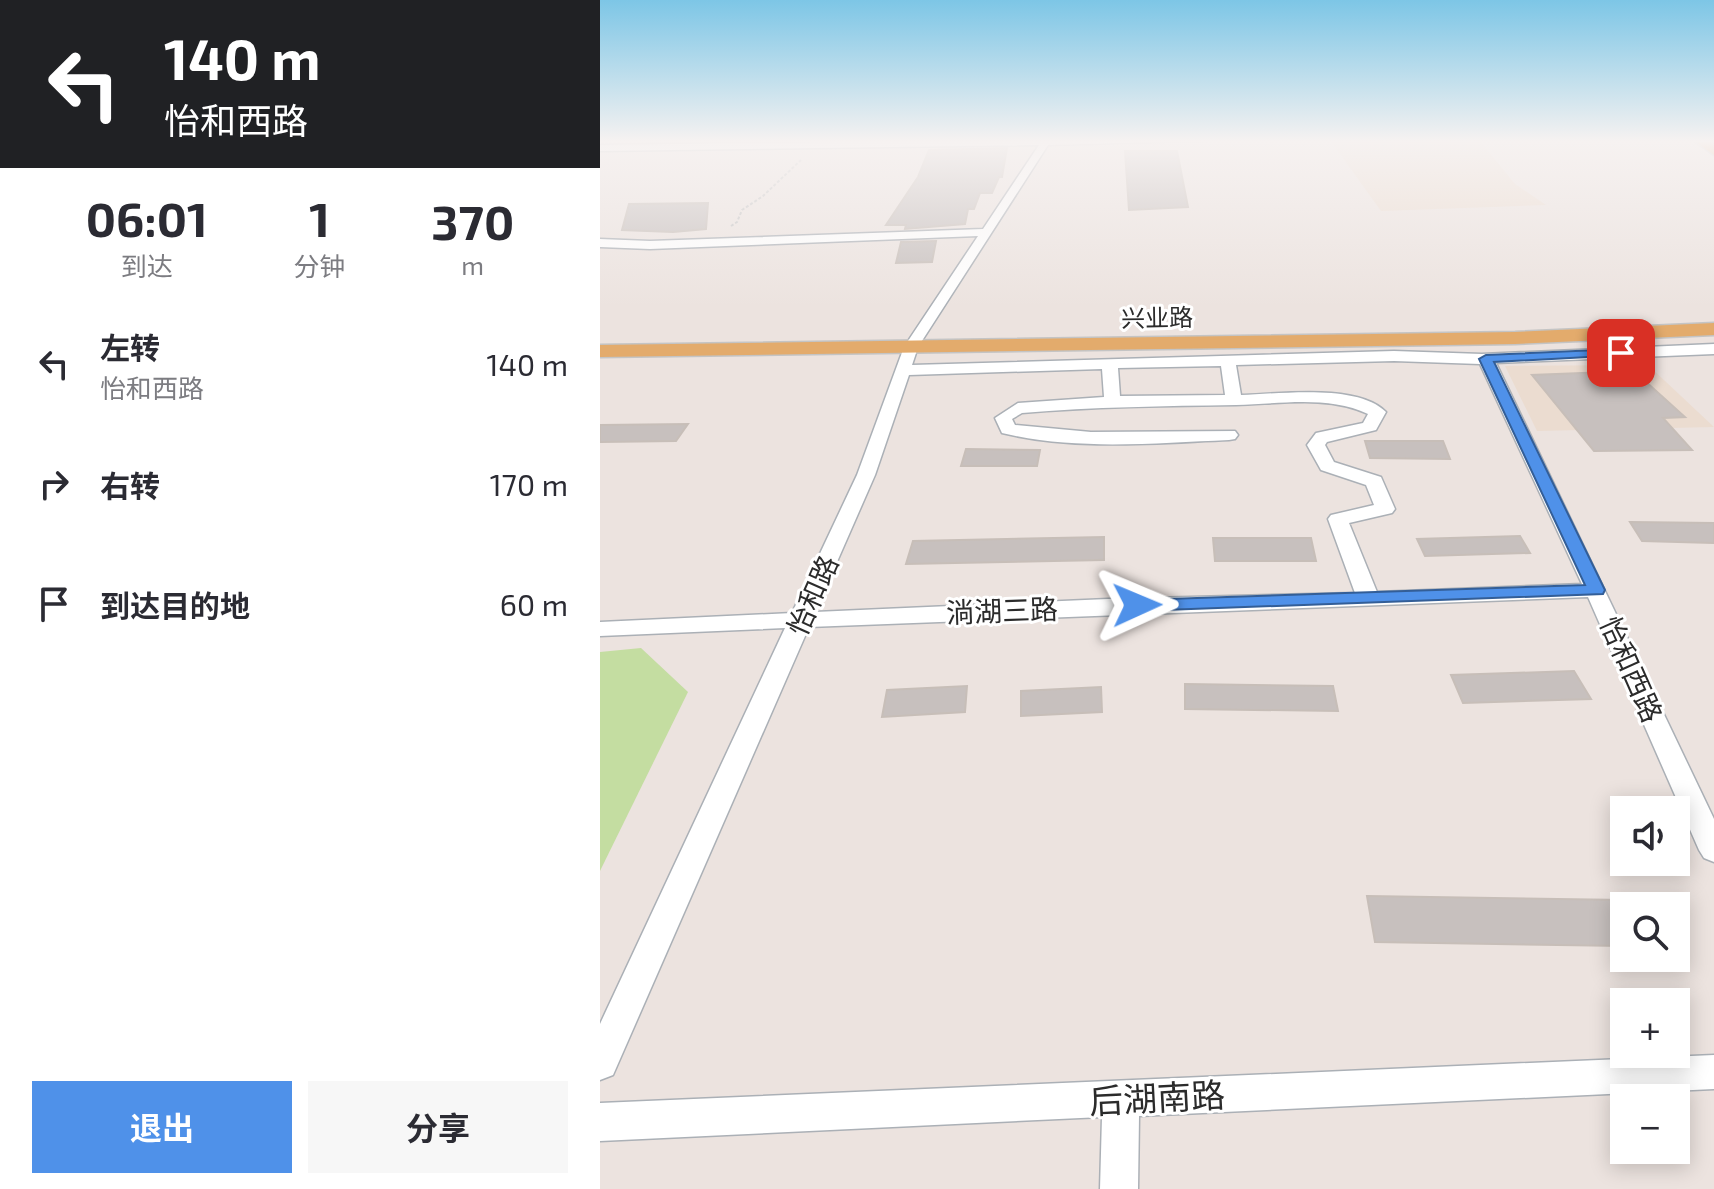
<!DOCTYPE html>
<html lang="zh">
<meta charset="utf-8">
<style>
:root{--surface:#fff;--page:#f7f7f7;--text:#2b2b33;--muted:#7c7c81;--accent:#4f91e9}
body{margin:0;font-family:"Exo 2","Noto Sans SC",sans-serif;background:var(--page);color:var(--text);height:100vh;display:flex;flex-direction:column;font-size:30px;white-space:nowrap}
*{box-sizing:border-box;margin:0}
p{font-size:26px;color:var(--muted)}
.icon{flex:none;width:44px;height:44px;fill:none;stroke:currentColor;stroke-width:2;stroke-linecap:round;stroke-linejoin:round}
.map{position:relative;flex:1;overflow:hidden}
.sheet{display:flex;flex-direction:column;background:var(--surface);width:600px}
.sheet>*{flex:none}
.guide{background:#202124;color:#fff;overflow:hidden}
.fabs{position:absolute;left:1010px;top:796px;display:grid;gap:16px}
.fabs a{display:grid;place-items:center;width:80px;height:80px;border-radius:0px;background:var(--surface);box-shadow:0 4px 20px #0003;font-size:40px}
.pin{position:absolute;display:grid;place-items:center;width:68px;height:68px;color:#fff;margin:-34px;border-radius:16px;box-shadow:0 4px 12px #0006}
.me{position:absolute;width:88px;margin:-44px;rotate:89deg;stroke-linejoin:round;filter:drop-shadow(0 0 6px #0008)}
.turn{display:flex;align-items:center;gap:28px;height:168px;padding:0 32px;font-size:36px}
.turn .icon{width:104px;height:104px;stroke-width:2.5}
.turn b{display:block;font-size:56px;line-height:68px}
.eta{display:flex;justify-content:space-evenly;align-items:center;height:136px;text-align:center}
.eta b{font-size:48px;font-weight:700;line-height:56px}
.cta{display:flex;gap:16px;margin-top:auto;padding:16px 32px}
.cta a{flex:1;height:92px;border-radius:0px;background:var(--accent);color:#fff;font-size:32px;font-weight:700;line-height:92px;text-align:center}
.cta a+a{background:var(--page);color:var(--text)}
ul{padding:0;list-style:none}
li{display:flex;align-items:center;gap:24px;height:120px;padding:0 32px}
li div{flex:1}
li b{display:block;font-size:30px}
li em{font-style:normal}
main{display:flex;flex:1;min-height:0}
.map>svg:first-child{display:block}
.education{fill:#ebdcd0}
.green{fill:#c4dda1}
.building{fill:#c7c0be;stroke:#c7beb8;stroke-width:2}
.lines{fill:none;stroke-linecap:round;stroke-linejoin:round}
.minor-casing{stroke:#abb0b6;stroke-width:3}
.major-casing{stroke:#c4c4c4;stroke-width:3}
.path{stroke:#c4c4c4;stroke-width:2;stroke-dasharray:3 2;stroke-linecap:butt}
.minor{fill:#fff;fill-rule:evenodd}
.major{fill:#e3ab6c;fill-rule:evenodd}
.route{fill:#4f91e9;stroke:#335e97;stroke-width:2}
.labels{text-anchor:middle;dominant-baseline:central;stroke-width:6;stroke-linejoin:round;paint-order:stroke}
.far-street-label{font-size:24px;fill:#2b2b2b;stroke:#fff}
.street-label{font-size:28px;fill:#2b2b2b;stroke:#fff}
.near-street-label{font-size:34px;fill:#2b2b2b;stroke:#fff}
</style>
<main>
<section class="sheet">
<div class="guide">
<div class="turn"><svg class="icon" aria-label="left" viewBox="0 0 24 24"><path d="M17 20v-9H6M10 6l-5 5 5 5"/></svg><div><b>140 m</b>怡和西路</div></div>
</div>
<div class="eta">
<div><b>06:01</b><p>到达</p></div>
<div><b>1</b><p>分钟</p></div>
<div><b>370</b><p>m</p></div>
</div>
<ul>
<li><svg class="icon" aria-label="left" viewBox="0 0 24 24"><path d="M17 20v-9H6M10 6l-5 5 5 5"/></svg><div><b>左转</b><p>怡和西路</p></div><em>140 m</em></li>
<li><svg class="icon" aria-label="right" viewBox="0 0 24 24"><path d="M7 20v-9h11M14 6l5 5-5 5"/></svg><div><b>右转</b></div><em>170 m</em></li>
<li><svg class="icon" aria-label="arrive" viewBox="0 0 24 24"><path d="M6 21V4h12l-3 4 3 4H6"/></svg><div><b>到达目的地</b></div><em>60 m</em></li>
</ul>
<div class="cta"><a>退出</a><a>分享</a></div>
</section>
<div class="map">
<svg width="1114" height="1189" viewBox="0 0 1114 1189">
<rect width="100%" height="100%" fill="#ece3df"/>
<!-- education -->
<path class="education" d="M 730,140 L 879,140 L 915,184 L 946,205 L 781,211 Z
M 1048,365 L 1114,427 L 937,431 L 905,366 Z"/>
<!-- green -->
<path class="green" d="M 41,648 L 88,692 L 0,871 L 0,652 Z"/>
<!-- building -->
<path class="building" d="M 407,148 L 402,177 L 399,177 L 392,193 L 380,193 L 374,209 L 368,209 L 365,224 L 305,229 L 306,225 L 286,225 L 318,177 L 329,150 Z
M 525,151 L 577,151 L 588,207 L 529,210 Z
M 108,203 L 106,229 L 73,232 L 22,230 L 29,204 Z
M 336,241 L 332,262 L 296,263 L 301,242 Z
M 1034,371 L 1085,417 L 1063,418 L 1092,450 L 994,451 L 932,375 Z
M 88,424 L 76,441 L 0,442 L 0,425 Z
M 765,441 L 843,441 L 850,459 L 770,458 Z
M 366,449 L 440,450 L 437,466 L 361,466 Z
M 1030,522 L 1114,523 L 1114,543 L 1042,541 Z
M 920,536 L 930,553 L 825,556 L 817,539 Z
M 504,537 L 504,560 L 306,564 L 313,541 Z
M 613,538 L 711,538 L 716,561 L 615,561 Z
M 974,671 L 991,699 L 863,703 L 851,675 Z
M 585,684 L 733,686 L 738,711 L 585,709 Z
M 367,686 L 365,712 L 282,717 L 287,690 Z
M 501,687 L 502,712 L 421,716 L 421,691 Z
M 767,896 L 1024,900 L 1024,946 L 775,942 Z"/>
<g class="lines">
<defs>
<path id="minor" d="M 385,140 L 625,140 L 448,145 L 318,347 L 312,365 L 794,351 L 882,354 L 1114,344 L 1114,354 L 896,363 L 1114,819 L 1114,862 L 1104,858 L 1099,850 L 988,597 L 209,627 L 13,1075 L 0,1080 L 0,1024 L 185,628 L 0,636 L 0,622 L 192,613 L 257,475 L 304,347 L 378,236 L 50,249 L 0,247 L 0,239 L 50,241 L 383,229 L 439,145 L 0,151 L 0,145 ZM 794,361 L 880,364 L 982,584 L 777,592 L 749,523 L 792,513 L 795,509 L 781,477 L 734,462 L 725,445 L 727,442 L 776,430 L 786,412 C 758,383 679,394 641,395 L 636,365 ZM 621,366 L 625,395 L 520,396 L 518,368 ZM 502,369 L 504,397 L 418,403 L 395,418 L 402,433 C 475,451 555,443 629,440 L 635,439 L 638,435 L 635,431 L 491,432 L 415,425 L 412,419 L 422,413 C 494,407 564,406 636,405 C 679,404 728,395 768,414 L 763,423 L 716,433 L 707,445 L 721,470 L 766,485 L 774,505 L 731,515 L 728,519 L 755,593 L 508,599 L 215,612 L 275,475 L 309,375 Z
M 1114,1055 L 1114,1089 L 539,1116 L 538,1189 L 500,1189 L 502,1117 L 0,1141 L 0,1103 Z"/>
<path id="major" d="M 1093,140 L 1107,140 L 1114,145 L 1114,155 Z
M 1114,323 L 1114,335 L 915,344 L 0,357 L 0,345 L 915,332 Z"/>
</defs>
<!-- minor casing -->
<use href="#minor" class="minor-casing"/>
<!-- major casing -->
<use href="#major" class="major-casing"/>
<!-- path -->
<path class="path" d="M 131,226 L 137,222 L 142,210 L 163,196 L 201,160"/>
<!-- minor -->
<use href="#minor" class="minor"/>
<!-- major -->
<use href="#major" class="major"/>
</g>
<!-- sky -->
<linearGradient id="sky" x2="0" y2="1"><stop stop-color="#7dc6e6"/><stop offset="0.46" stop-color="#f6f2f1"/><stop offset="1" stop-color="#f6f2f1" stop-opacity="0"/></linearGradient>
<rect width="1114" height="307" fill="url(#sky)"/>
<!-- route -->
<path class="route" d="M 1021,349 L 1027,353 L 1025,355 L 894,362 L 1005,590 L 1003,594 L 537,611 L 528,605 L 537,600 L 985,585 L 879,359 L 886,355 Z"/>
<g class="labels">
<!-- far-street labels -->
<g class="far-street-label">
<text transform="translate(557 317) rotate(-1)">兴业路</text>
</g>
<!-- street labels -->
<g class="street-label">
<text transform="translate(212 595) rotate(-66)">怡和路</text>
<text transform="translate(402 610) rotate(-2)">淌湖三路</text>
<text transform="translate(1032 669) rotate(66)">怡和西路</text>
</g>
<!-- near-street labels -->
<g class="near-street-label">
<text transform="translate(557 1097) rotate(-3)">后湖南路</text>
</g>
</g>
</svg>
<div class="fabs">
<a><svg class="icon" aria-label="sound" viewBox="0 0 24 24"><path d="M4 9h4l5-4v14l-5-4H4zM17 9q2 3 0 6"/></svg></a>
<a><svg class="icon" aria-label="search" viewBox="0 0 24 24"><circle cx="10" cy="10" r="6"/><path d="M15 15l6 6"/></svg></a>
<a>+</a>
<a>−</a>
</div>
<div class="pin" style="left:1021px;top:353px;background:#d93025"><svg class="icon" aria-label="arrive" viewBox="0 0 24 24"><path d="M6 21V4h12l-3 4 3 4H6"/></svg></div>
<svg class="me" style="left:537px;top:605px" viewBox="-20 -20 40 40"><path d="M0-17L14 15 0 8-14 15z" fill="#4f91e9" stroke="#fff" stroke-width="4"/></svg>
</div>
</main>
